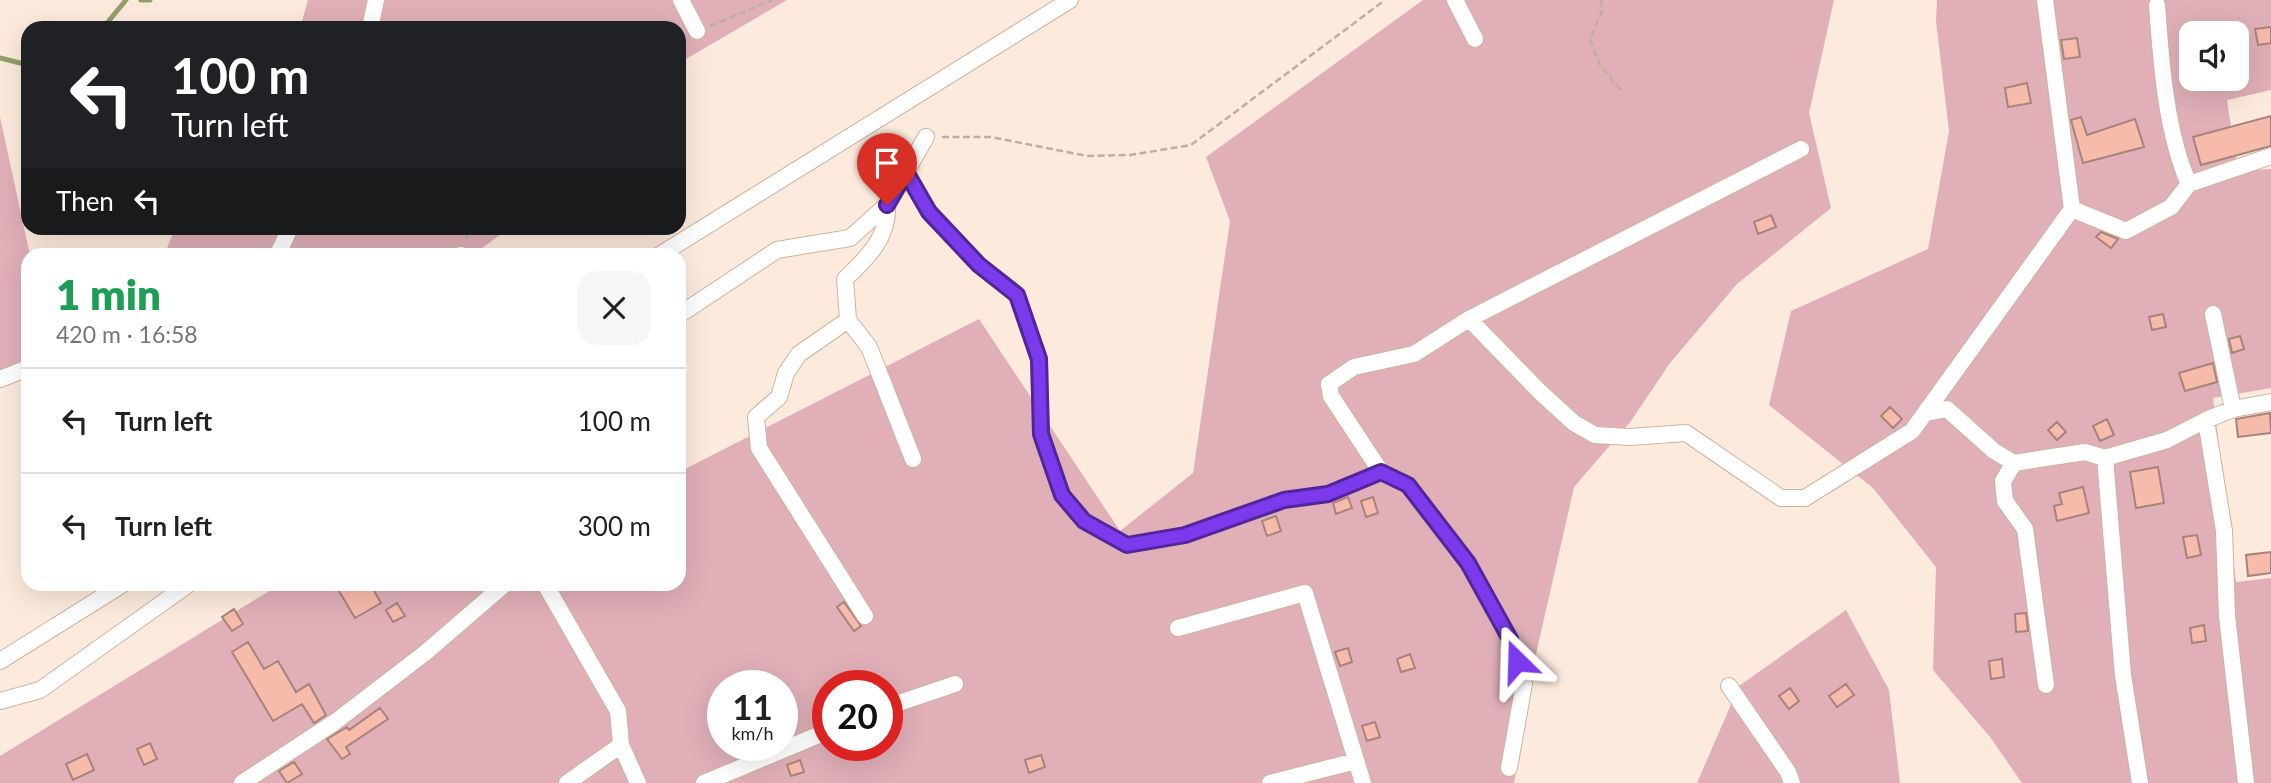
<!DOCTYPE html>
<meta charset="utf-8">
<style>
:root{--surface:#fff;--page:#f6f6f6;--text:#222;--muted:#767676;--line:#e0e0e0}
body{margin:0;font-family:Lato,sans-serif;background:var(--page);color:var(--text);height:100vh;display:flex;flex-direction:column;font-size:26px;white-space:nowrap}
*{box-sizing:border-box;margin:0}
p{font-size:23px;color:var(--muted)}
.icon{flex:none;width:38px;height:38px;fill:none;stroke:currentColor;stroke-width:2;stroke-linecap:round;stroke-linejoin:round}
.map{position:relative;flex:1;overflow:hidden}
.drawer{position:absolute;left:21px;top:248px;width:665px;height:343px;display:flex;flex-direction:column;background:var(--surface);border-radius:21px;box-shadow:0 7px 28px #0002}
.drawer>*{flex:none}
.hud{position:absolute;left:21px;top:21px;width:665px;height:214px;border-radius:21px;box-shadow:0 7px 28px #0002;background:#202124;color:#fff;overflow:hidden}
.controls{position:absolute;left:2179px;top:21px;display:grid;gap:14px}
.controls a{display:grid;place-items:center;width:70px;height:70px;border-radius:14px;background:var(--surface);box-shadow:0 7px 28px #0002;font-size:35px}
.speed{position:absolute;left:707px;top:670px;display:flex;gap:14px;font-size:35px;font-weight:700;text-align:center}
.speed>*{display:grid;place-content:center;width:91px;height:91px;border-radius:50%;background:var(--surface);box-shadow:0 7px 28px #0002;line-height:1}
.speed small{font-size:18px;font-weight:400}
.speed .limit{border:10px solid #d22;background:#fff;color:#111}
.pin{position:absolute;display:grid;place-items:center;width:60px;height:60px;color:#fff;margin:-72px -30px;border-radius:50% 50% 50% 0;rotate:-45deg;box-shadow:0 0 7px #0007}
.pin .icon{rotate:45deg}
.me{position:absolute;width:77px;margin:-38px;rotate:338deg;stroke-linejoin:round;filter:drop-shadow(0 0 5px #0008)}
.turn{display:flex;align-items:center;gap:24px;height:147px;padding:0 35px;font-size:32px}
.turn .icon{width:91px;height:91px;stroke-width:2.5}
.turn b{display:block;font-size:49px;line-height:60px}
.then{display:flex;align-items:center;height:66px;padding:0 35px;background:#0003;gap:14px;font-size:26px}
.round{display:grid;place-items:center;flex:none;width:74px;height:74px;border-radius:21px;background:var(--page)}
.overview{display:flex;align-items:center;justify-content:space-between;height:119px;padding:0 35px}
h1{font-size:42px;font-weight:800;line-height:52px;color:#1e9e55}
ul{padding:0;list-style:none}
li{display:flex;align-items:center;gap:21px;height:105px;padding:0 35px;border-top:2px solid var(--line)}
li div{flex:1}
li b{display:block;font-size:26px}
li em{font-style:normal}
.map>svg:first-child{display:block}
.green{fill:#e0afb8;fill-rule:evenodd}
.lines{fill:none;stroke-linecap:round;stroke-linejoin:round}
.stream{stroke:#939e6a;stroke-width:5}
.building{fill:#f7bbac;stroke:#a6847b;stroke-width:2}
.minor-casing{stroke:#cfb49d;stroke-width:18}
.path{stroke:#bdaea1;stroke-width:2.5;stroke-dasharray:7 3.5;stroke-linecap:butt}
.minor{stroke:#fff;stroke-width:16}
.route-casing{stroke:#51269a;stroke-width:18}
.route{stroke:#7c3aed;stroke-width:12}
</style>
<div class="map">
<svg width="2271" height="783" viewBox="0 0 2271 783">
<rect width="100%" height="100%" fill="#fcebdd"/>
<!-- green -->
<path class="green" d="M 308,0 L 787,0 L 679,63 L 679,28 L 300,28 Z
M 1423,0 L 1834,0 L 1809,113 L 1831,208 L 1737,284 L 1670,363 L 1631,421 L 1574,487 L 1534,663 L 1514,783 L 0,783 L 0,756 L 279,585 L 679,584 L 679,472 L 979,319 L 1120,531 L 1193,473 L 1230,221 L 1206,157 ZM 723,686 L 782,686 L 782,746 L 723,746 ZM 828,686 L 887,686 L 887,746 L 828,746 Z
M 1937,0 L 2271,0 L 2271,90 L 2227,100 L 2238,171 L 2271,169 L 2271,388 L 2213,398 L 2236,582 L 2271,578 L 2271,783 L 2022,783 L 1990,737 L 1933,670 L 1936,567 L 1873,488 L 1769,405 L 1791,311 L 1928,249 L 1949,131 L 1936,21 ZM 2191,33 L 2236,33 L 2236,79 L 2191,79 Z
M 0,117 L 30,255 L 28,361 L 0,371 Z
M 175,228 L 509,228 L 473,255 L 164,256 Z
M 1846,610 L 1889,690 L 1900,783 L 1697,783 L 1739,686 Z"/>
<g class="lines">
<!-- stream -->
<path class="stream" d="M 141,0 L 150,0
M 103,28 L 126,0
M 0,58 L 28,65"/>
</g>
<!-- building -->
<path class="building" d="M 2271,27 L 2271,43 L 2258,45 L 2255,29 Z
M 2077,38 L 2080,57 L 2064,59 L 2061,40 Z
M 2027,83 L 2031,103 L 2008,107 L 2005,88 Z
M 2271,116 L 2271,146 L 2201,165 L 2193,137 Z
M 2081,117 L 2087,135 L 2135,119 L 2144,147 L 2083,163 L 2071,120 Z
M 1771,215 L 1776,227 L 1758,234 L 1754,222 Z
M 2101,232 L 2118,239 L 2111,248 L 2096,237 Z
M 2163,314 L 2166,327 L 2152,330 L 2149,317 Z
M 2240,336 L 2244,349 L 2232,353 L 2229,339 Z
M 2213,363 L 2217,382 L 2185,391 L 2179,373 Z
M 1890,407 L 1902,419 L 1893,428 L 1881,416 Z
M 2270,413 L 2271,433 L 2238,437 L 2236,419 Z
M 2107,419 L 2114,435 L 2100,441 L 2093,426 Z
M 2057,422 L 2066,432 L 2057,440 L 2048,430 Z
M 2158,467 L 2164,503 L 2136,508 L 2130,472 Z
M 2083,487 L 2089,513 L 2057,521 L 2054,506 L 2062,504 L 2059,493 Z
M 1348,497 L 1352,508 L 1336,514 L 1333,503 Z
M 1373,497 L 1378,513 L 1366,517 L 1361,501 Z
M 1276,516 L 1281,531 L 1267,536 L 1262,521 Z
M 2197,535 L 2201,555 L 2187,558 L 2183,537 Z
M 2271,552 L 2271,573 L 2248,576 L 2246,555 Z
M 350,584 L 370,584 L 381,603 L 355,618 L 339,591 Z
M 844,602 L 861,626 L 854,631 L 837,607 Z
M 397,603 L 405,616 L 393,622 L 386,610 Z
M 234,609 L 243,624 L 232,631 L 222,617 Z
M 2026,613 L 2028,631 L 2016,632 L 2015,614 Z
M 2204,625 L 2206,641 L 2192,643 L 2190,628 Z
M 248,642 L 264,669 L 278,661 L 296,692 L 309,684 L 326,715 L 314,723 L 302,704 L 273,721 L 232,652 Z
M 1348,648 L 1352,662 L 1340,666 L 1335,652 Z
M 1410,654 L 1415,668 L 1401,672 L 1397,659 Z
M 2002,659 L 2004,677 L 1991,679 L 1989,661 Z
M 1846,684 L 1854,695 L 1837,707 L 1829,696 Z
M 1790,688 L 1799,701 L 1789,709 L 1779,696 Z
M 380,708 L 388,719 L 346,747 L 350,754 L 342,759 L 327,739 L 347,727 L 349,730 Z
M 1375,722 L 1380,737 L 1367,741 L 1362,726 Z
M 150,743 L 157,759 L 144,765 L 137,749 Z
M 87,754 L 94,770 L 73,780 L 66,764 Z
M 1041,755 L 1045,767 L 1029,773 L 1025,760 Z
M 800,760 L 804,772 L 791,776 L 787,765 Z
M 294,762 L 302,774 L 287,783 L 279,771 Z"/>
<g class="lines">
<defs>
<path id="minor" d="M 681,0 L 697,31
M 1455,0 L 1475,39
M 2157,5 C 2161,61 2166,133 2189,184
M 370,28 L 376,0
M 906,172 L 929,212 L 979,265 L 1017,295 L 1039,360 L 1041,434 L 1062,495 L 1084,521 L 1127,545 L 1185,535 L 1284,500 L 1328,494 L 1381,472
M 2072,209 L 2126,231 L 2171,207 L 2189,184 L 2271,156
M 277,256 L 290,228
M 461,256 L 461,255
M 658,256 L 1070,0
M 2213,314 L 2233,409
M 679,315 L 777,250 L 850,238 L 887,205 L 926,137
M 1469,319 L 1540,392 L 1574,423 L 1595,435 L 1630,437 L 1686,433 L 1781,498 L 1805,498 L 1912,431 L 2072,209 L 2045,0
M 848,320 L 869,347 L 913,459
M 0,379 L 28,368
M 1926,413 L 1947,409 L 1994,451 L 2014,463 L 2085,452 L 2105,458 L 2167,440 L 2206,420
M 2105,458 L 2123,675 L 2140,783
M 2014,463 L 2003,481 L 2005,501 L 2025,529 L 2046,685
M 545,584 L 618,711 L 621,745 L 638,783
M 865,616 L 759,448 L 756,417 L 779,397 L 786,373 L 799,354 L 848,320 L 845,279 C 867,258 889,238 887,205
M 1178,628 L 1305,593 L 1363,783
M 0,661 L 123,584
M 1729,686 L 1788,772 L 1792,783
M 0,701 L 40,690 L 189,584
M 887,707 L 955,684
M 1509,768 L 1524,684 L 1509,639 L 1468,563 L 1408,485 L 1381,472 L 1331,396 L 1329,384 L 1354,367 L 1414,354 L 1469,319 L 1801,149
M 242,783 L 335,722 L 425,653 L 505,584
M 567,783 L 621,745
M 704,783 L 828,731
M 1270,783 L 1356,761
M 2246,783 L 2227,616 L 2224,531 L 2206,420 L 2233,409 L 2271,402"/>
</defs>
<!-- minor casing -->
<use href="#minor" class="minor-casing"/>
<!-- path -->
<path class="path" d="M 1601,0 L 1602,11 L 1590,40 L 1600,65 L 1621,90
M 710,26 L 772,0
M 942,137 L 991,137 L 1087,156 L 1130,155 L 1191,145 L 1385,0
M 466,239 L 469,228"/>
<!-- minor -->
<use href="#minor" class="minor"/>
</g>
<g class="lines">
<defs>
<path id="route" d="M 887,205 L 906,172 L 929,212 L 979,265 L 1017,295 L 1039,359 L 1041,434 L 1062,495 L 1084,521 L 1127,545 L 1185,535 L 1284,500 L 1328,494 L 1381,472 L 1408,485 L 1468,563 L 1510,639 L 1517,661"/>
</defs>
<!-- route casing -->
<use href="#route" class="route-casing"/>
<!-- route -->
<use href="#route" class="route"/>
</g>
</svg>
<div class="controls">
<a><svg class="icon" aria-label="sound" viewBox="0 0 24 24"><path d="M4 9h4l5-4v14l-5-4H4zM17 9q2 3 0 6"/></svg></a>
</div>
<div class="speed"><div>11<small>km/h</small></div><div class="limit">20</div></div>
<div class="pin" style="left:887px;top:205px;background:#d93025"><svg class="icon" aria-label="arrive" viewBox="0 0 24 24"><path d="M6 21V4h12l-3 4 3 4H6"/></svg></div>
<svg class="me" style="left:1517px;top:661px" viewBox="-20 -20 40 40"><path d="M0-17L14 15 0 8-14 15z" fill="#7c3aed" stroke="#fff" stroke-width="4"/></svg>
<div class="hud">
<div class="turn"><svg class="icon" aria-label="left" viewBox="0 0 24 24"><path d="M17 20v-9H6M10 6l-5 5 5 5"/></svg><div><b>100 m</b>Turn left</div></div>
<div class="then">Then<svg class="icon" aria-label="left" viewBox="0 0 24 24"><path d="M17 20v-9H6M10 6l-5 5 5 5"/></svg></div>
</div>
<section class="drawer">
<div class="overview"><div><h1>1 min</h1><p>420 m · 16:58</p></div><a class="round"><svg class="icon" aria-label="close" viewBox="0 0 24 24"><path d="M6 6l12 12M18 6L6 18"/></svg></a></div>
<ul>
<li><svg class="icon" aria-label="left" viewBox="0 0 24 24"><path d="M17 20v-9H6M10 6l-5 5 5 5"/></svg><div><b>Turn left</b></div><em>100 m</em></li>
<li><svg class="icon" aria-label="left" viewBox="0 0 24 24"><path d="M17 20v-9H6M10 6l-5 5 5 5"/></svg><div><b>Turn left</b></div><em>300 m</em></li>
</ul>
</section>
</div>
